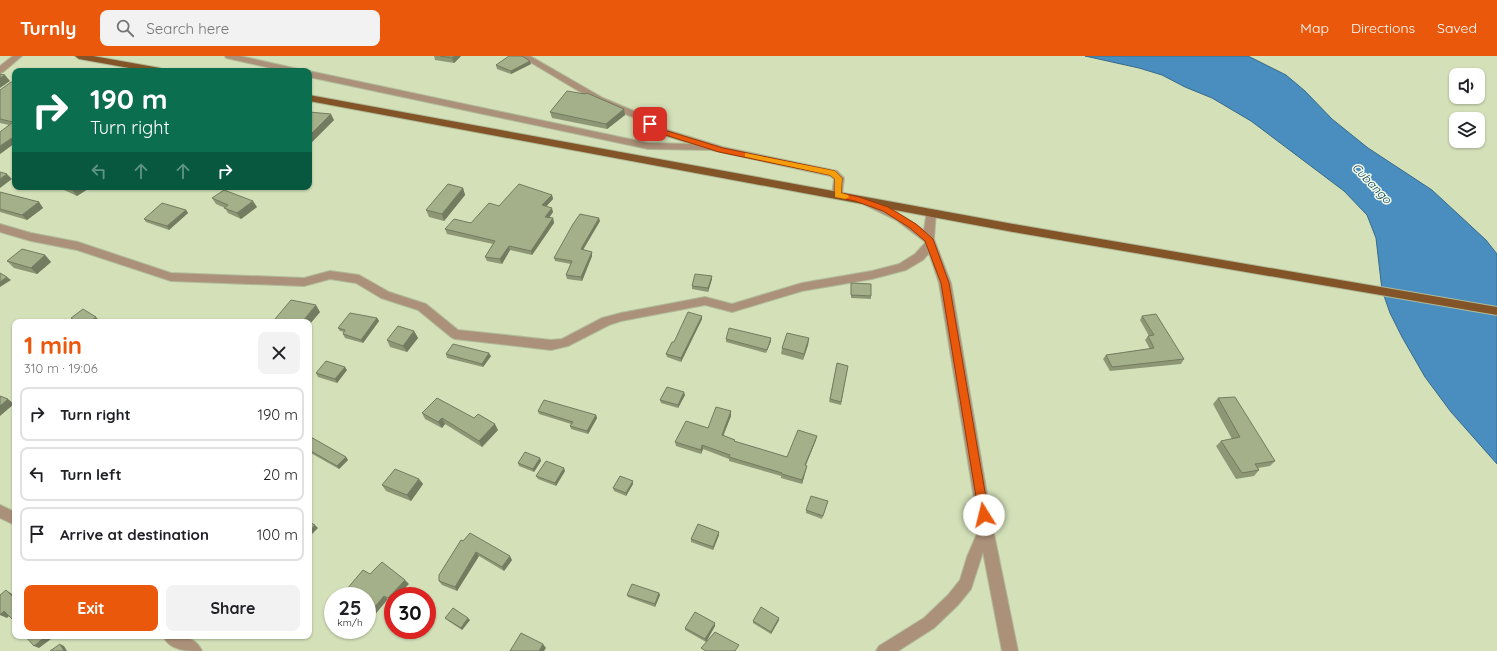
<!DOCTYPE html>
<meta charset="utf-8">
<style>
:root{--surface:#fff;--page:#f2f2f2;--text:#202124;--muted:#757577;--line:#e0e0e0;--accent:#ea580c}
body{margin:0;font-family:Quicksand,sans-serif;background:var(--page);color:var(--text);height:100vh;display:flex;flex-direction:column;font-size:15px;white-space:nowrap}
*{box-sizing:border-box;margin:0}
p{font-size:13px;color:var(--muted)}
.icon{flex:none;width:22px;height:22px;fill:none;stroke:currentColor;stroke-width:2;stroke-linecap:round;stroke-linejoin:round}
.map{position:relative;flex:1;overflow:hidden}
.details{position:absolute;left:12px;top:263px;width:300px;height:320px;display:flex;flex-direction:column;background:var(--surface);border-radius:8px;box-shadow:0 1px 3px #0004}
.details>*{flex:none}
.banner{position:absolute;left:12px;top:12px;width:300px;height:122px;border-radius:8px;box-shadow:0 1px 3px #0004;background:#0b6e4f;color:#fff;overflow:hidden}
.fabs{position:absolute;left:1449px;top:12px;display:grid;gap:8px}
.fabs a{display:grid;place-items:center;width:36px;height:36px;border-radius:8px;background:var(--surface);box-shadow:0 1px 3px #0004;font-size:20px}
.speed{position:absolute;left:324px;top:531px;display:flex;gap:8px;font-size:20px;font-weight:700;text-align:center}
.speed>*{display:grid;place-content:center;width:52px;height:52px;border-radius:50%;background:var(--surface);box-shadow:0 1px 3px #0004;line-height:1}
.speed small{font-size:10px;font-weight:400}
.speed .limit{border:6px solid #d22;background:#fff;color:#111}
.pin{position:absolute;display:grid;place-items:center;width:34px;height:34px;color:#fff;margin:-17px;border-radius:8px;box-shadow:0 2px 6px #0006}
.me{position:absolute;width:44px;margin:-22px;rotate:351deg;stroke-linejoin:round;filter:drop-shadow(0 0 3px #0008)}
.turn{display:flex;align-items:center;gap:14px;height:84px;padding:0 12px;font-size:18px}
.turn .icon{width:52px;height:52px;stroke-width:2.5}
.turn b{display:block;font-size:28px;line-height:34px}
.lanes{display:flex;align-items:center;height:38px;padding:0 12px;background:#0003;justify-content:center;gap:20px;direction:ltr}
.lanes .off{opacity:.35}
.round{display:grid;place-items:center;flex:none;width:42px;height:42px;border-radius:8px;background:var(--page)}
.summary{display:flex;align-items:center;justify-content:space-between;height:68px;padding:0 12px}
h1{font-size:24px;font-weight:700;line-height:30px;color:var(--accent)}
.button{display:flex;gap:8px;margin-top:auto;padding:8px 12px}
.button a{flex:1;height:46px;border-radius:8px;background:var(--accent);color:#fff;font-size:16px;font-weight:700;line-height:46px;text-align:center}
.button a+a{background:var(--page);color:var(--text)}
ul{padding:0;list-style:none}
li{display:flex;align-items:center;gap:12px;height:54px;margin:0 8px 6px;padding:0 4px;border:2px solid var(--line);border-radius:8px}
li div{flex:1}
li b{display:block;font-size:15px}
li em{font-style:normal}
header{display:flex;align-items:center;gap:24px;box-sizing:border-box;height:56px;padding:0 20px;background:var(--accent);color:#fff}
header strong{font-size:19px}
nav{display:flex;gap:22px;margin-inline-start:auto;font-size:14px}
.search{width:280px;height:36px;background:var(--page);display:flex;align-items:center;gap:10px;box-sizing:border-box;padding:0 14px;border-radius:8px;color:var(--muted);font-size:15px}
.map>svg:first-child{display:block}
.water{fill:#4a8ec0;stroke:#396a88}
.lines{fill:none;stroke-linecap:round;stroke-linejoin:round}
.street-casing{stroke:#b0bb98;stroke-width:2}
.primary-casing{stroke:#b0bb98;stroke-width:2}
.street{fill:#ac917a;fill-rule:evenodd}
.primary{fill:#835427;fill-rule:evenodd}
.wall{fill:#8d9776}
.shaded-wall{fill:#737b60}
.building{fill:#a4b089;stroke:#737b60}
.route{fill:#ea580c;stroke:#983908}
.slow{fill:#f59e0b}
.labels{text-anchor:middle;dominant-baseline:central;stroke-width:3;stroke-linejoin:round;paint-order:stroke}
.water-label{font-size:12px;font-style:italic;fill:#084061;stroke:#f7fee9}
</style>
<header>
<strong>Turnly</strong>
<div class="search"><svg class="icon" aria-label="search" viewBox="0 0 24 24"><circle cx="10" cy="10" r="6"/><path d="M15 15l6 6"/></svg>Search here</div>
<nav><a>Map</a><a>Directions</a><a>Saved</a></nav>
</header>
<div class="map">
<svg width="1497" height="595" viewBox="0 0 1497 595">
<rect width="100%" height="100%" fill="#d3e0b8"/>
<!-- water -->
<path class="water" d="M 1085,0 L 1248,0 L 1286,19 L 1305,35 L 1332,63 L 1368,92 L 1432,134 L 1486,184 L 1497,198 L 1497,408 L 1451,356 L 1425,321 L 1402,281 L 1390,257 L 1382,234 L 1376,182 L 1367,159 L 1344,135 L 1251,65 L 1212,42 L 1185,31 L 1162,19 L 1139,12 Z"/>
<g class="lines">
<defs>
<path id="street" d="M 13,0 L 22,0 L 3,16 L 0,17 L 0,10 Z
M 225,0 L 240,0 L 298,13 L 299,15 L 284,15 L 226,2 Z
M 520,0 L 530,0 L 603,42 L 641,58 L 664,73 L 723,91 L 837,115 L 844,122 L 842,139 L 841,141 L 833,141 L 832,139 L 834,123 L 830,120 L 711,94 L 648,93 L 309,21 L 309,15 L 648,87 L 691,88 L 658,77 L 635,62 L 597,46 Z
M 867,143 L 895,155 L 924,174 L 927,154 L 935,154 L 936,156 L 934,183 L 951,227 L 993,473 L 1018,595 L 1002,595 L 983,496 L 971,533 L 958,549 L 934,572 L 898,595 L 876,595 L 879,590 L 924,562 L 948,539 L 960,524 L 967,501 L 979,473 L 939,227 L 929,197 L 923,204 L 906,214 L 872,223 L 802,235 L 732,256 L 705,249 L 621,265 L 609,269 L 568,290 L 551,294 L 455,283 L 451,281 L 418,254 L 381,242 L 356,227 L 330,223 L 304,230 L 171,225 L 77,194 L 31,185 L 0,176 L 0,168 L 31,177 L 78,186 L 171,217 L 304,222 L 330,215 L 359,219 L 389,236 L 426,248 L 458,274 L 551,284 L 562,283 L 602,262 L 621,257 L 705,241 L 732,248 L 802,227 L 872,215 L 899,208 L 915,198 L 925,187 L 924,185 L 896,164 L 863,148 L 862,146 L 863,144 Z
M 0,449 L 15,456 L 15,469 L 0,462 Z
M 163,580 C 178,580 195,579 202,595 C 187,595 170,595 163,580 Z"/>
<path id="primary" d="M 75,0 L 93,0 L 160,12 L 164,15 L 146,15 L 79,3 Z
M 309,39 L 1013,168 L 1497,251 L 1497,259 L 1013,176 L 309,45 Z"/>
</defs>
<!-- street casing -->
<use href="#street" class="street-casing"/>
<!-- primary casing -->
<use href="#primary" class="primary-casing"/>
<!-- street -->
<use href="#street" class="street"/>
<!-- primary -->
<use href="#primary" class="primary"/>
</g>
<!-- wall -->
<path class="wall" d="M 434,0 L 461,0 L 454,7 L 435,4 Z
M 531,8 L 511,18 L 497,13 L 496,9 Z
M 15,26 L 15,87 L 0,98 L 9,69 L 0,67 L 0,34 Z
M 309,56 L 334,64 L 312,86 L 309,85 Z
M 550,56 L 625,59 L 607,73 L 552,62 Z
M 60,131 L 91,131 L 77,140 L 62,133 Z
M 463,132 L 465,139 L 444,165 L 429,161 L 426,154 Z
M 0,136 L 39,146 L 43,152 L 27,164 L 0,156 Z
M 552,139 L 553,143 L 546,150 L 553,156 L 549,161 L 553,162 L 554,167 L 532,199 L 510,194 L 502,208 L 487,205 L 485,201 L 493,188 L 447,178 L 445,173 L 471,167 L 499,150 Z
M 212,142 L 257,151 L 241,163 L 228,157 L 225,152 L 216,148 Z
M 186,154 L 188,157 L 169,174 L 146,166 L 144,163 Z
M 600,165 L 583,194 L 592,196 L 592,200 L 582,225 L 567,223 L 566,219 L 571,208 L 555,205 L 554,202 Z
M 45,199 L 51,206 L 37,218 L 14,212 L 7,205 Z
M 712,220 L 712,223 L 708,236 L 692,233 L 692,230 Z
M 851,227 L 871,240 L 871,243 L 851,242 Z
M 320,256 L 309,269 L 309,266 L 277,266 L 275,263 Z
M 702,260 L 702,263 L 681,306 L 667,301 L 666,298 Z
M 1142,260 L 1184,303 L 1181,308 L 1110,315 L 1103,303 L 1106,299 L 1150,293 L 1145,284 L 1148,280 L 1149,280 L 1140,264 Z
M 377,262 L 379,265 L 363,287 L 345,282 L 343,278 L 344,276 L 340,275 L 338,272 Z
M 414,275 L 418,282 L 407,296 L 390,291 L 387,284 Z
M 771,282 L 771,285 L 766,297 L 726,286 L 726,283 Z
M 809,282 L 808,289 L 803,304 L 781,298 L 782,292 Z
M 446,298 L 491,300 L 483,311 L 447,302 Z
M 837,307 L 848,310 L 841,349 L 829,346 Z
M 347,314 L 337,327 L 318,321 L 316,317 Z
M 685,339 L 678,352 L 661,347 L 660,344 Z
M 1218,342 L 1275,405 L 1270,410 L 1258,412 L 1259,414 L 1254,420 L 1236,423 L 1216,390 L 1221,385 L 1232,383 L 1213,348 Z
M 538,355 L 596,359 L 597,362 L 588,378 L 571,373 L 570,370 L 571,368 L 539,358 Z
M 422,357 L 474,362 L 498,374 L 482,391 L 445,368 L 442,372 L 425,363 Z
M 731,360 L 723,379 L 735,384 L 735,386 L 787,401 L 816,384 L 806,409 L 806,414 L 802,428 L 781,422 L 781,420 L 729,405 L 729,403 L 703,393 L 701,398 L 676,390 L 675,386 L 708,372 Z
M 309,380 L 346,401 L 348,404 L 339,413 L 309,396 Z
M 540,402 L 541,405 L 534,416 L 519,410 L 518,407 Z
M 565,415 L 556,430 L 538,423 L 536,420 Z
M 419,423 L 423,428 L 411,445 L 386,435 L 382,429 Z
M 633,428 L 626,440 L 614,435 L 613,432 Z
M 827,448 L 822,463 L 806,457 L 806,454 Z
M 719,479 L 713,494 L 691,486 L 691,483 Z
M 461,484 L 512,504 L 504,515 L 479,500 L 457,535 L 442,529 L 439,525 Z
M 659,537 L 660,539 L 655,551 L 628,541 L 627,539 Z
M 445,562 L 470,564 L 462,574 L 447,564 Z
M 779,564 L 771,578 L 753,567 L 753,565 Z
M 715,570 L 706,586 L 685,574 L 685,572 Z"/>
<!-- shaded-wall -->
<path class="shaded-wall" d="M 455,0 L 461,0 L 454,7 L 452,2 Z
M 530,5 L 531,8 L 511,18 L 511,15 Z
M 5,19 L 10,25 L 0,32 L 0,22 Z
M 624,53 L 625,59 L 607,73 L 606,68 Z
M 331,58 L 334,64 L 312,86 L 309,80 Z
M 15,80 L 15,87 L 0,98 L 0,90 Z
M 7,118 L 12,123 L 0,132 L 0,123 Z
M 75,131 L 91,131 L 77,140 L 71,133 Z
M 463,132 L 465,139 L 444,165 L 442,158 Z
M 552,139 L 553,143 L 544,153 L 542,149 Z
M 253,145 L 257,151 L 241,163 L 237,157 Z
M 39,146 L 43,152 L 27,164 L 22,159 Z
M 552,152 L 553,156 L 547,165 L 545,161 Z
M 186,154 L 188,157 L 169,174 L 167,170 Z
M 553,162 L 554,167 L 532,199 L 531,195 Z
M 599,162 L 600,165 L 581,197 L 581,193 Z
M 509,190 L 510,194 L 502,208 L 500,203 Z
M 592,196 L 592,200 L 582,225 L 581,221 Z
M 45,199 L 51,206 L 37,218 L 31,212 Z
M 712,220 L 712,223 L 708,236 L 708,232 Z
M 7,221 L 11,224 L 0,231 L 0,226 Z
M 316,249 L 320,256 L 309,269 L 309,266 L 302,266 Z
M 702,260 L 702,263 L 681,306 L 681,302 Z
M 96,261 L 99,264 L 97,266 L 89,266 Z
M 377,262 L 379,265 L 363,287 L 361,284 Z
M 414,275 L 418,282 L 407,296 L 403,290 Z
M 771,282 L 771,285 L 766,297 Z
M 809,282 L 808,289 L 803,304 L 804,298 Z
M 489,297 L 491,300 L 483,311 L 482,308 Z
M 345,311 L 347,314 L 337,327 L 335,323 Z
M 684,336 L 685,339 L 678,352 L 678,349 Z
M 8,343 L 14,348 L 0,360 L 0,350 Z
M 731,355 L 731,360 L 722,383 L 722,379 Z
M 596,359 L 597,362 L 588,378 L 587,375 Z
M 442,362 L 445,368 L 442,372 L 438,366 Z
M 495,368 L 498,374 L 482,391 L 479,385 Z
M 817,380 L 816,384 L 804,413 L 805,409 Z
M 702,389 L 703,393 L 701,398 L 701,394 Z
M 346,401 L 348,404 L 339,413 L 337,410 Z
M 540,402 L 541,405 L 534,416 L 533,413 Z
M 807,410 L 806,414 L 802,428 L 802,424 Z
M 564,412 L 565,415 L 556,430 L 555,427 Z
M 419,423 L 423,428 L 411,445 L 407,439 Z
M 633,425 L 633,428 L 626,440 L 626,437 Z
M 315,469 L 318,472 L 309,481 L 309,476 Z
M 719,476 L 719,479 L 713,494 L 713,491 Z
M 476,496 L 479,500 L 457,535 L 455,531 Z
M 510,500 L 512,504 L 504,515 L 502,511 Z
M 405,524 L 409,528 L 397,540 L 393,540 L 393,544 L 391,546 L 388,542 Z
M 6,534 L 15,540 L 15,543 Z
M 659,537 L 660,539 L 655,551 L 655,548 Z
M 384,540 L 388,543 L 368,567 L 367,566 L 367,560 Z
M 4,555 L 11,558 L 7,562 L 0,559 Z
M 468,562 L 470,564 L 462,574 L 461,572 Z
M 779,562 L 779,564 L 771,578 L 771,576 Z
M 715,567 L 715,570 L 706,586 L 705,583 Z
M 46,580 L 48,580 L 51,583 L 39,592 L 34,590 Z
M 60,588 L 64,590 L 67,595 L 64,595 Z
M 543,588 L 546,592 L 544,595 L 539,595 Z"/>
<!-- building -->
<path class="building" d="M 440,0 L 455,0 L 452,2 Z
M 509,0 L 522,0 L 530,5 L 511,15 L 496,9 Z
M 0,18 L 5,19 L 0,22 Z
M 11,26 L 15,26 L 15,80 L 0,90 L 0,76 L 13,66 L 0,63 L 0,34 Z
M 567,35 L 585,38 L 587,37 L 624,53 L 606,68 L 550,56 Z
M 309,56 L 331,58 L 309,80 Z
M 0,116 L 7,118 L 0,123 Z
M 448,128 L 463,132 L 442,158 L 426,154 Z
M 519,128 L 552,139 L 542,149 L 552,152 L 545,161 L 553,162 L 531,195 L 509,190 L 500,203 L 485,201 L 495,185 L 445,173 L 454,163 L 471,167 L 489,147 L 499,150 Z
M 66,131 L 75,131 L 71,133 Z
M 224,134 L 253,145 L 237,157 L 224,152 L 228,149 L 212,142 Z
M 0,136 L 39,146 L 22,159 L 0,153 Z
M 162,147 L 186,154 L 167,170 L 144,163 Z
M 580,158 L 599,162 L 581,193 L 592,196 L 581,221 L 566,219 L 572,205 L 554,202 L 573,168 Z
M 22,193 L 45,199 L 31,212 L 7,205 Z
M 0,217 L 7,221 L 0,226 Z
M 695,218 L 712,220 L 708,232 L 692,230 Z
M 851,227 L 871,228 L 871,240 L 851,239 Z
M 291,244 L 316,249 L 302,266 L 287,266 L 275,263 Z
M 83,253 L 96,261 L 89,266 L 77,266 L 71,262 Z
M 688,256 L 702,260 L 681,302 L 666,298 L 672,286 L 674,286 Z
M 350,257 L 377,262 L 361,284 L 343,278 L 345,274 L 338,272 Z
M 1156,258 L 1184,303 L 1112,311 L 1106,299 L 1154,292 L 1148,280 L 1154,279 L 1142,260 Z
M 398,270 L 414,275 L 403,290 L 387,284 Z
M 729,272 L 771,282 L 767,294 L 726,283 Z
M 787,277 L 809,282 L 804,298 L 782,292 Z
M 453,288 L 489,297 L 482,308 L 446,298 Z
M 326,305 L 345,311 L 335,323 L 316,317 Z
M 837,307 L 848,310 L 841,346 L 830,343 Z
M 667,331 L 684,336 L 678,349 L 660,344 Z
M 0,340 L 8,343 L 0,350 Z
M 1235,341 L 1275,405 L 1255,408 L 1259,414 L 1242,417 L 1221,385 L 1240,381 L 1218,342 Z
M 437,342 L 474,362 L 478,358 L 495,368 L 479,385 L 442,362 L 438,366 L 422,357 Z
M 544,344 L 596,359 L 587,375 L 570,370 L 573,366 L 538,355 Z
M 716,351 L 731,355 L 722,379 L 735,384 L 734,385 L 787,401 L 798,374 L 817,380 L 805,409 L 807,410 L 802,424 L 782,418 L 782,417 L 729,401 L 730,399 L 702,389 L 701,394 L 675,386 L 686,365 L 708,372 Z
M 309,380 L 346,401 L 337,410 L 309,394 Z
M 525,396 L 540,402 L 533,413 L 518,407 Z
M 546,405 L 564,412 L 555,427 L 536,420 Z
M 395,413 L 419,423 L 407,439 L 382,429 Z
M 620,420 L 633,425 L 626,437 L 613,432 Z
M 811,440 L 828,445 L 823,460 L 806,454 Z
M 309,466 L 315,469 L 309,476 Z
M 698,468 L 719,476 L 713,491 L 691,483 Z
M 470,477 L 510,500 L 502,511 L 476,496 L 455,531 L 439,525 L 439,519 L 461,484 L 463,485 Z
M 382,506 L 405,524 L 388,542 L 384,540 L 367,560 L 367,540 L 341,540 L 363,514 L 370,518 Z
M 632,528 L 659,537 L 655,548 L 627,539 Z
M 6,534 L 15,543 L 15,566 L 4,555 L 0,559 L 0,539 Z
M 761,551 L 779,562 L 771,576 L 753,565 Z
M 453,552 L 468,562 L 461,572 L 445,562 Z
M 695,556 L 715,567 L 705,583 L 685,572 Z
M 715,576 L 739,589 L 735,595 L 706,595 L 701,592 Z
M 521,577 L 543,588 L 539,595 L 510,595 Z
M 25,580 L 46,580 L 34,590 Z
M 60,588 L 64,595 L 50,595 Z"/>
<!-- route -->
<path class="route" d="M 650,65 L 664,74 L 723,92 L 835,115 L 842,122 L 841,137 L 859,141 L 888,151 L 916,168 L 933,183 L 949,227 L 989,459 L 988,462 L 984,464 L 980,462 L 979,459 L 941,227 L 925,185 L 910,172 L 883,155 L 855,145 L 835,141 L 835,123 L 830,119 L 719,96 L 659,77 L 647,69 L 646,68 Z"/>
<!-- slow -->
<path class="slow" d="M 745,97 L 835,115 L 842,122 L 841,137 L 848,139 L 849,141 L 845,143 L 835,141 L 835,123 L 830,119 L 747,101 L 745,101 Z"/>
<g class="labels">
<!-- water labels -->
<g class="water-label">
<text transform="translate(1372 127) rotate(46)">Cubango</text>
</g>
</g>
</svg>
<div class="fabs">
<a><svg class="icon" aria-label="sound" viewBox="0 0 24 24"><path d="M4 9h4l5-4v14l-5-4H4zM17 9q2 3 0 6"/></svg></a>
<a><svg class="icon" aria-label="layers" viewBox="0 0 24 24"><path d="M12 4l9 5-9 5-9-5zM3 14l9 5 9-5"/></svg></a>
</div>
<div class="speed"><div>25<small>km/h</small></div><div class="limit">30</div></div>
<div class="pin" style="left:650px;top:68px;background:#d93025"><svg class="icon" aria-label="arrive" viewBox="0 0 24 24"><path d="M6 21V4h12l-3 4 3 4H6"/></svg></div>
<svg class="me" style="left:984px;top:459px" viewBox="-20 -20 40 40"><circle r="19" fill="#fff"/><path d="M0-13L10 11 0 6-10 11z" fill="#ea580c"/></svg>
<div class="banner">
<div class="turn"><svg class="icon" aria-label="right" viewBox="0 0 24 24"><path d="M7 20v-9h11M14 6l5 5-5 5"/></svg><div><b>190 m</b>Turn right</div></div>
<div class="lanes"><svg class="icon off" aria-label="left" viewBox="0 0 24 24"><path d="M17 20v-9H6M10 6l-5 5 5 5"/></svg><svg class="icon off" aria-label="ahead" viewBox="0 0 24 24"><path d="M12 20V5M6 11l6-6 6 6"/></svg><svg class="icon off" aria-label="ahead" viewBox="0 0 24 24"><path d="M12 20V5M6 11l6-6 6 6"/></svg><svg class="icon" aria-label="right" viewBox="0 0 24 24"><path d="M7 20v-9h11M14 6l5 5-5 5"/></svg></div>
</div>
<section class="details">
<div class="summary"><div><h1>1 min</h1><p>310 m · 19:06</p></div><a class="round"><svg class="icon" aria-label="close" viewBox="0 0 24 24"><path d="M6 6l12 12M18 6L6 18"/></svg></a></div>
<ul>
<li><svg class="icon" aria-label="right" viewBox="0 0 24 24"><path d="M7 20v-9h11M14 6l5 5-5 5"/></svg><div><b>Turn right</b></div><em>190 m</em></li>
<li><svg class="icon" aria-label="left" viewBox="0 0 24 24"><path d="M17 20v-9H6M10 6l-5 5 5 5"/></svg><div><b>Turn left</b></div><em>20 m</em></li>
<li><svg class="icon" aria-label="arrive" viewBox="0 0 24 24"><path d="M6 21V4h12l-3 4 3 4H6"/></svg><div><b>Arrive at destination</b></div><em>100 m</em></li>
</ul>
<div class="button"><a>Exit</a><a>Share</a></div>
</section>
</div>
